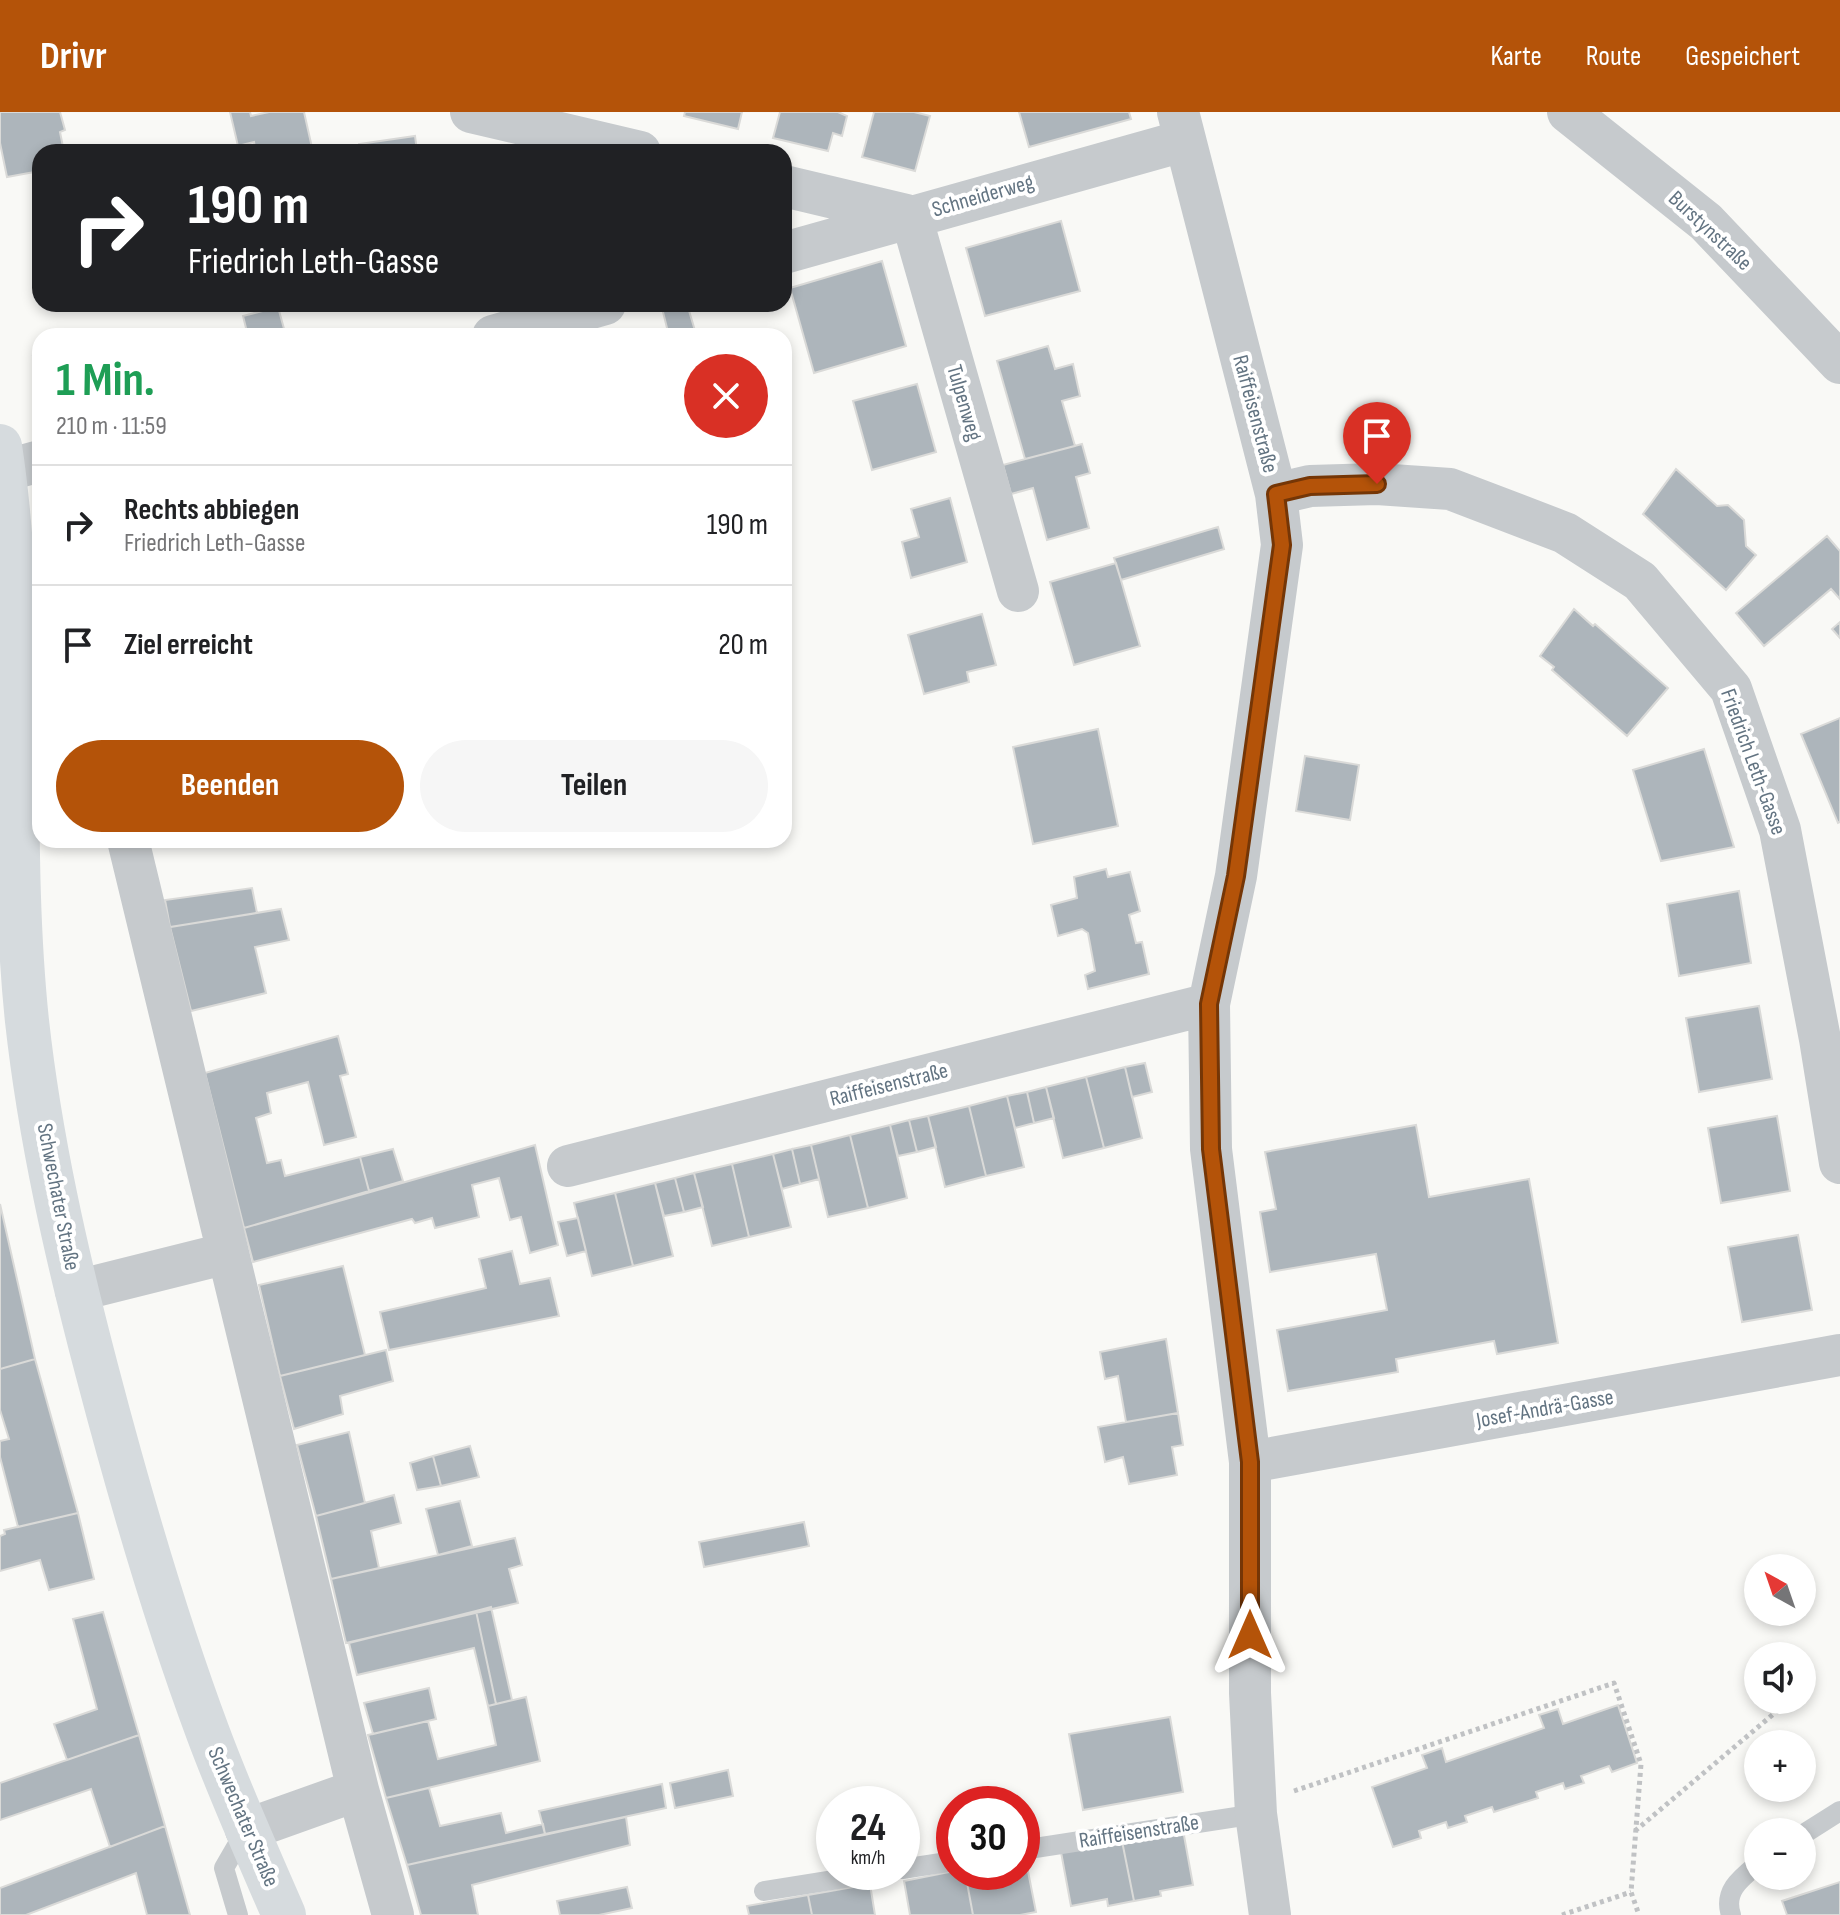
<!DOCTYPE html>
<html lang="de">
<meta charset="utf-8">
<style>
:root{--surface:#fff;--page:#f6f6f6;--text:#202124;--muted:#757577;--line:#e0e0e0;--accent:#b45309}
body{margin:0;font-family:"Sofia Sans Condensed",sans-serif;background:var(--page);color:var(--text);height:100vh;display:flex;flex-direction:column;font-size:30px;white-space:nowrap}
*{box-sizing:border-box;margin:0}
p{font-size:26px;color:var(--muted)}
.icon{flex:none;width:44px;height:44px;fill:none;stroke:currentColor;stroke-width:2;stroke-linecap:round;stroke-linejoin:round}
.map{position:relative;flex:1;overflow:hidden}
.panel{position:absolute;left:32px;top:216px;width:760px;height:520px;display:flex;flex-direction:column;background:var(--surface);border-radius:24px;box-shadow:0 4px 12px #0003}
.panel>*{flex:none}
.banner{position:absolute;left:32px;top:32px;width:760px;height:168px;border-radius:24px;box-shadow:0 4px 12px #0003;background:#202124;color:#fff;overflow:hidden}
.needle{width:52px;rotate:320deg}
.tools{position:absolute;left:1744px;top:1442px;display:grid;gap:16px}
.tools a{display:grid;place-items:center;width:72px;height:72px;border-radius:50%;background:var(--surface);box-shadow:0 4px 12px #0003;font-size:40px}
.speed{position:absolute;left:816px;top:1674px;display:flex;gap:16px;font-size:40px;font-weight:700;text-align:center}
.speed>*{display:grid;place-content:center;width:104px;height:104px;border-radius:50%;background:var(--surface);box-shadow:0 4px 12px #0003;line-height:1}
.speed small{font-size:20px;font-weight:400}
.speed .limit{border:12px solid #d22;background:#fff;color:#111}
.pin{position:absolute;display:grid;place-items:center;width:68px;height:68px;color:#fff;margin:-82px -34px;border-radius:50% 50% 50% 0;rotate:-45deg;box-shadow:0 0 8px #0007}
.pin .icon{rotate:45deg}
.me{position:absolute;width:88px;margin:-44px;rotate:0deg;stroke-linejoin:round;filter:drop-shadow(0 0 6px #0008)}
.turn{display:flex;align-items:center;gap:28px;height:168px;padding:0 24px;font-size:36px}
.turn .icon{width:104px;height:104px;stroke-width:2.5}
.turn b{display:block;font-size:56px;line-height:68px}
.round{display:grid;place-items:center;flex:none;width:84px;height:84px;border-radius:42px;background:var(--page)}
.overview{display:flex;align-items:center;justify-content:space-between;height:136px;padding:0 24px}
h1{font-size:48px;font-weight:700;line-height:60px;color:#1e9e55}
.cta{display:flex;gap:16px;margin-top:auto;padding:16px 24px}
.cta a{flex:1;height:92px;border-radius:48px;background:var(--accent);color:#fff;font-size:32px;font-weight:700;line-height:92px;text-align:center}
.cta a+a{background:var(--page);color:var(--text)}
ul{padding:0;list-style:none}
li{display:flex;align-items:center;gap:24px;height:120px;padding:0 24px;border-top:2px solid var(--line)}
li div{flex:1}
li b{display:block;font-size:30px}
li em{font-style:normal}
header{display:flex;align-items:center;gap:48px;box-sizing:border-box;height:112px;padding:0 40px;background:var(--accent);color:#fff}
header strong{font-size:38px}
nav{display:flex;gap:44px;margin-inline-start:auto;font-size:28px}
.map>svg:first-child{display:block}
.building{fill:#adb5bb;stroke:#dadad8;stroke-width:2}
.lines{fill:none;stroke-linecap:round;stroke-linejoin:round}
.path{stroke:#c0c2c4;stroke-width:5;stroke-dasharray:4 4;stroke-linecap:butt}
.lane{stroke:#c6cacd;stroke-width:20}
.street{stroke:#c6cacd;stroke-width:42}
.secondary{stroke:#d6dbde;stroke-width:44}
.route-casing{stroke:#753606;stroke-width:20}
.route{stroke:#b45309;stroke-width:14}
.labels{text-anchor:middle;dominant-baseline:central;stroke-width:8;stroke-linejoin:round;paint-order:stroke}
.street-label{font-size:22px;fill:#637482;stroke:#fff}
</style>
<header>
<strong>Drivr</strong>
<nav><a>Karte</a><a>Route</a><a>Gespeichert</a></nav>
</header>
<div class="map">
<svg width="1840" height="1803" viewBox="0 0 1840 1803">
<rect width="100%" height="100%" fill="#f9f9f6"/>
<!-- building -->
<path class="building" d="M 0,0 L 60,0 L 65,18 L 60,20 L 64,40 L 40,40 L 40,59 L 7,65 L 0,31 Z
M 230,0 L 250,0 L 251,4 L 269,0 L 304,0 L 313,40 L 256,40 L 254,30 L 238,34 Z
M 685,0 L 742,0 L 738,17 L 684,4 Z
M 780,0 L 838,0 L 847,4 L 842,24 L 833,21 L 828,39 L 773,26 Z
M 874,0 L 914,0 L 930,4 L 915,59 L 862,45 Z
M 1019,0 L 1129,0 L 1131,7 L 1029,35 Z
M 415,24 L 417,39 L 435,36 L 436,40 L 360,40 L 359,32 Z
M 1061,109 L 1080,179 L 985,204 L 966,136 Z
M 882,149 L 906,234 L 814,261 L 790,176 Z
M 676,192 L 687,192 L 696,222 L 669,224 L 662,196 Z
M 278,195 L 286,224 L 248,224 L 243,204 Z
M 1048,234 L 1055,257 L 1073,252 L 1080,284 L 1062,289 L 1075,334 L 1025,347 L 997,249 Z
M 40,243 L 40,272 L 33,244 Z
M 917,272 L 936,340 L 872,358 L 853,289 Z
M 1082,332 L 1090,361 L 1076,365 L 1089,416 L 1047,428 L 1033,376 L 1011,382 L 1003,353 Z
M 1676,357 L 1717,394 L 1728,393 L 1744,408 L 1746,434 L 1756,443 L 1726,478 L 1643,402 Z
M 950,386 L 967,450 L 911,466 L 902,430 L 919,425 L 911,397 Z
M 1218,415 L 1224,437 L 1121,468 L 1114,446 Z
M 1827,424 L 1840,439 L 1840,487 L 1831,477 L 1764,534 L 1736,501 Z
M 1116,451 L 1140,534 L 1074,553 L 1050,470 Z
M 1574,497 L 1593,514 L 1595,512 L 1668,576 L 1627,624 L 1552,558 L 1554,555 L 1540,544 Z
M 982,502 L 996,553 L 967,560 L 969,570 L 924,582 L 908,523 Z
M 1840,510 L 1840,526 L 1832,517 Z
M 1840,606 L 1840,710 L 1838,711 L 1801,622 Z
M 1098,617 L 1118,714 L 1033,732 L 1013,635 Z
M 1704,637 L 1734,735 L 1661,749 L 1633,658 Z
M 1305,644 L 1359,653 L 1350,708 L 1296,699 Z
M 1106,757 L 1108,765 L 1130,760 L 1140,799 L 1129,803 L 1136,831 L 1142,830 L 1149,862 L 1088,877 L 1085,863 L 1095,859 L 1088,821 L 1082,817 L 1058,824 L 1051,793 L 1077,786 L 1074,765 Z
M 252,776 L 257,801 L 170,815 L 165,788 Z
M 1739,779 L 1751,851 L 1679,864 L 1667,792 Z
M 281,797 L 289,828 L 255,835 L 266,881 L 191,899 L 170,815 Z
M 1759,894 L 1772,967 L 1699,980 L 1686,906 Z
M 338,924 L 348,962 L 340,964 L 356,1025 L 324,1033 L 308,970 L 267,981 L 271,1001 L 256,1006 L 267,1051 L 281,1048 L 285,1064 L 360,1045 L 369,1079 L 244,1116 L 205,961 Z
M 1145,951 L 1152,980 L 1132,985 L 1125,955 Z
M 1125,955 L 1142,1026 L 1104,1036 L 1086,965 Z
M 1086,965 L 1104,1036 L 1063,1046 L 1046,975 Z
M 1046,975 L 1054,1006 L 1034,1011 L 1027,980 Z
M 1027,980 L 1034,1011 L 1015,1016 L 1007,984 Z
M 1007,984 L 1024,1055 L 986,1064 L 969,994 Z
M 969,994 L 986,1064 L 945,1075 L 928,1004 Z
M 928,1004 L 936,1035 L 917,1040 L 909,1008 Z
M 1777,1004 L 1790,1079 L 1721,1091 L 1708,1016 Z
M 909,1008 L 917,1040 L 898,1044 L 890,1013 Z
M 890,1013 L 907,1086 L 868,1096 L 850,1023 Z
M 1416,1013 L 1429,1085 L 1529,1067 L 1558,1231 L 1497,1242 L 1494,1229 L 1396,1247 L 1398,1260 L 1288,1279 L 1277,1218 L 1387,1198 L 1376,1142 L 1270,1160 L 1260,1100 L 1276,1097 L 1265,1040 Z
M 850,1023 L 868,1096 L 828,1105 L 811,1033 Z
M 535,1033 L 558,1133 L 530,1141 L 521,1105 L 510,1108 L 499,1066 L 472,1073 L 479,1105 L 435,1116 L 432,1106 L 415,1111 L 412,1107 L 253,1150 L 244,1116 Z
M 811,1033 L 819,1067 L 800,1072 L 792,1037 Z
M 393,1037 L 403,1069 L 369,1079 L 360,1045 Z
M 792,1037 L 800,1072 L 782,1077 L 773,1042 Z
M 773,1042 L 791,1115 L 749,1125 L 732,1052 Z
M 732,1052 L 749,1125 L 712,1134 L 694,1061 Z
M 694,1061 L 703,1095 L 684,1100 L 675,1066 Z
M 675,1066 L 684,1100 L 664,1104 L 655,1071 Z
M 655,1071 L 673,1144 L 633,1154 L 615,1081 Z
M 615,1081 L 633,1154 L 592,1164 L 574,1091 Z
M 0,1092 L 35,1247 L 0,1257 Z
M 578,1106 L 586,1139 L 567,1144 L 558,1110 Z
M 1798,1123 L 1812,1198 L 1742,1210 L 1728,1135 Z
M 512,1139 L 520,1172 L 550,1166 L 559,1204 L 389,1238 L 380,1200 L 486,1176 L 479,1147 Z
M 343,1154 L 365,1243 L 280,1264 L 259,1173 Z
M 1166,1227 L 1178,1301 L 1126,1310 L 1118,1264 L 1105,1267 L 1100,1240 Z
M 386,1238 L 393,1269 L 340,1284 L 343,1302 L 294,1317 L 280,1264 Z
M 35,1247 L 78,1401 L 18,1415 L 0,1345 L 0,1329 L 9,1327 L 0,1298 L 0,1257 Z
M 1178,1301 L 1183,1333 L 1172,1335 L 1177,1363 L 1129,1372 L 1123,1345 L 1105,1350 L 1098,1315 Z
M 349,1320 L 365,1391 L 316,1404 L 297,1333 Z
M 470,1334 L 479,1365 L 441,1374 L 433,1344 Z
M 433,1344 L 441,1374 L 417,1378 L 410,1351 Z
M 394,1383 L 401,1411 L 371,1419 L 379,1456 L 331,1467 L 316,1404 Z
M 460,1389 L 472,1434 L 438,1443 L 426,1397 Z
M 78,1401 L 94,1467 L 49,1478 L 40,1448 L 0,1459 L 0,1424 L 5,1422 L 4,1418 Z
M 804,1410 L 809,1434 L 704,1455 L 699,1430 Z
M 515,1426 L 522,1453 L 509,1457 L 518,1491 L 346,1531 L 331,1467 Z
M 491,1495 L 512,1588 L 496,1592 L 476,1499 Z
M 476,1499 L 496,1592 L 488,1594 L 474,1536 L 357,1563 L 349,1531 Z
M 103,1500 L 139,1623 L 67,1648 L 54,1612 L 97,1597 L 73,1507 Z
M 429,1576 L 436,1607 L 373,1622 L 364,1591 Z
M 526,1585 L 540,1649 L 386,1686 L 368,1623 L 428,1609 L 438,1647 L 496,1633 L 488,1594 Z
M 1618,1593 L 1637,1651 L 1612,1660 L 1609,1654 L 1581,1664 L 1584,1671 L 1565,1677 L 1563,1671 L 1536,1680 L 1538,1686 L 1494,1700 L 1492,1695 L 1465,1704 L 1467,1710 L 1448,1716 L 1446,1710 L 1419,1719 L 1421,1726 L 1393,1735 L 1372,1675 L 1427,1656 L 1422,1643 L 1442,1636 L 1446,1650 L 1544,1616 L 1539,1603 L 1558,1597 L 1563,1612 Z
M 1170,1605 L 1183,1680 L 1083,1698 L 1069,1622 Z
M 139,1623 L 165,1714 L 110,1735 L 91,1677 L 0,1708 L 0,1671 Z
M 728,1658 L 733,1684 L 675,1696 L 670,1671 Z
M 662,1672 L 666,1696 L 545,1722 L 539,1699 Z
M 429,1676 L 440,1714 L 501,1701 L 506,1721 L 543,1712 L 545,1722 L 407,1753 L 386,1686 Z
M 626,1705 L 630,1733 L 472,1773 L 478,1803 L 421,1803 L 407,1753 Z
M 165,1714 L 190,1803 L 147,1803 L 136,1761 L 26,1803 L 0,1803 L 0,1776 Z
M 1183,1718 L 1193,1773 L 1160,1779 L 1161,1784 L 1134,1789 L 1122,1729 Z
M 1122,1729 L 1134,1789 L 1108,1794 L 1107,1787 L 1071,1794 L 1061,1740 Z
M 1025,1744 L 1036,1800 L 1020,1803 L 973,1803 L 965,1760 L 1022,1760 L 1022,1745 Z
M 954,1759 L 965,1760 L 973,1803 L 910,1803 L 904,1769 Z
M 1840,1770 L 1840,1803 L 1787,1803 L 1782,1789 Z
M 870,1772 L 875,1803 L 812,1803 L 808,1783 Z
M 627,1775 L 632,1796 L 599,1803 L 560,1803 L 557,1789 Z
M 808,1783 L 812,1803 L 749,1803 L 747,1794 Z"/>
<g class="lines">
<!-- path -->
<path class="path" d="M 1294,1679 L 1614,1571 L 1641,1652 L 1631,1780 L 1639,1803
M 1635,1719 L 1790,1588
M 1562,1803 L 1631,1780"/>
<!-- lane -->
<path class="lane" d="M 1802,1723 L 1840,1699
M 1022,1738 L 1256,1702
M 902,1757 L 954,1749
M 764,1779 L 883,1760
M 238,1803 L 224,1756 L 246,1718
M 1731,1803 C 1723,1779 1741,1766 1758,1752"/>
<!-- street -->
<path class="street" d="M 471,0 L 640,40
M 1178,0 L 1276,382 L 1282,433 L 1236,764 L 1209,892 L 1211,1037 L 1250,1350 L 1250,1581 L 1256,1702 L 1270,1803
M 1568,0 L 1706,110 L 1840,251
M 784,74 L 906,103
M 911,104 L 1018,479
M 784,141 L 1183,29
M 493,224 L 605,192
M 4,359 L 40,349
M 1276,382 L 1310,374 L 1377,372 L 1450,377 L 1565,421 L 1640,469 L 1731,577 L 1780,718 L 1820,927 L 1840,1051
M 128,728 L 358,1678 L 393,1803
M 568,1054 L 1209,892
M 76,1179 L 228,1141
M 1250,1350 L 1840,1243
M 246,1718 L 358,1678"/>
<!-- secondary -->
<path class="secondary" d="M 0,334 C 29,525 7,718 27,909 C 40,1027 67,1145 97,1259 C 129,1381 164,1503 208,1621 C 231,1683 258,1743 284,1803"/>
</g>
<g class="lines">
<defs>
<path id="route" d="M 1250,1523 L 1250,1350 L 1211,1037 L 1209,892 L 1236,764 L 1282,433 L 1276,382 L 1310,374 L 1377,372"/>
</defs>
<!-- route casing -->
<use href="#route" class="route-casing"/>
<!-- route -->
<use href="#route" class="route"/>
</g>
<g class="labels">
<!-- street labels -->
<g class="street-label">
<text transform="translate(983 84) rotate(-16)">Schneiderweg</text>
<text transform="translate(1710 119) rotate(43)">Burstynstraße</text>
<text transform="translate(964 291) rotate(74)">Tulpenweg</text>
<text transform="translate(1255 302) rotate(75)">Raiffeisenstraße</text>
<text transform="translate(1753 650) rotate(70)">Friedrich Leth-Gasse</text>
<text transform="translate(889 973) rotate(-14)">Raiffeisenstraße</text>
<text transform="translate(58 1085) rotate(79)">Schwechater Straße</text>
<text transform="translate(1545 1297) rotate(-10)">Josef-Andrä-Gasse</text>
<text transform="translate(243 1705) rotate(67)">Schwechater Straße</text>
<text transform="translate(1139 1720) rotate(-9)">Raiffeisenstraße</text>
</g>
</g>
</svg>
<div class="tools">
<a><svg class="needle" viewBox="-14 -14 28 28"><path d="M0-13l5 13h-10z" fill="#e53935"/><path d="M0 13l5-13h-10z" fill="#757577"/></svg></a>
<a><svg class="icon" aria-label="sound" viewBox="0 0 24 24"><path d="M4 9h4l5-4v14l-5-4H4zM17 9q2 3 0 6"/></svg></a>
<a>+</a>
<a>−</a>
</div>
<div class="speed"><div>24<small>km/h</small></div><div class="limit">30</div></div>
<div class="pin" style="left:1377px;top:372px;background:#d93025"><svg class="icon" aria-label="arrive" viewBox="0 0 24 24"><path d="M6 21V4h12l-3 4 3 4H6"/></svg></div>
<svg class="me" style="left:1250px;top:1523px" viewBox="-20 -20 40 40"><path d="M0-17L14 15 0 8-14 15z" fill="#b45309" stroke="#fff" stroke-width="4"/></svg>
<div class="banner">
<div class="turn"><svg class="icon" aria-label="right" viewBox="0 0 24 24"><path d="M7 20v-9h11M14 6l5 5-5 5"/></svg><div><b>190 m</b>Friedrich Leth-Gasse</div></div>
</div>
<section class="panel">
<div class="overview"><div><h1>1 Min.</h1><p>210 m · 11:59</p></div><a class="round" style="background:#d93025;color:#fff"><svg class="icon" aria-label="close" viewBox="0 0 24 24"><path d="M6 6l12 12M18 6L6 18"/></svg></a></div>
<ul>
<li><svg class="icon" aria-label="right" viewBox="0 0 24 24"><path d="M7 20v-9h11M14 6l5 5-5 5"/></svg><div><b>Rechts abbiegen</b><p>Friedrich Leth-Gasse</p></div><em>190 m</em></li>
<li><svg class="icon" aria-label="arrive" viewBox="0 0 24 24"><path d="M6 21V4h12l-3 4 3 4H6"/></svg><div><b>Ziel erreicht</b></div><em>20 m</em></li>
</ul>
<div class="cta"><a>Beenden</a><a>Teilen</a></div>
</section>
</div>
